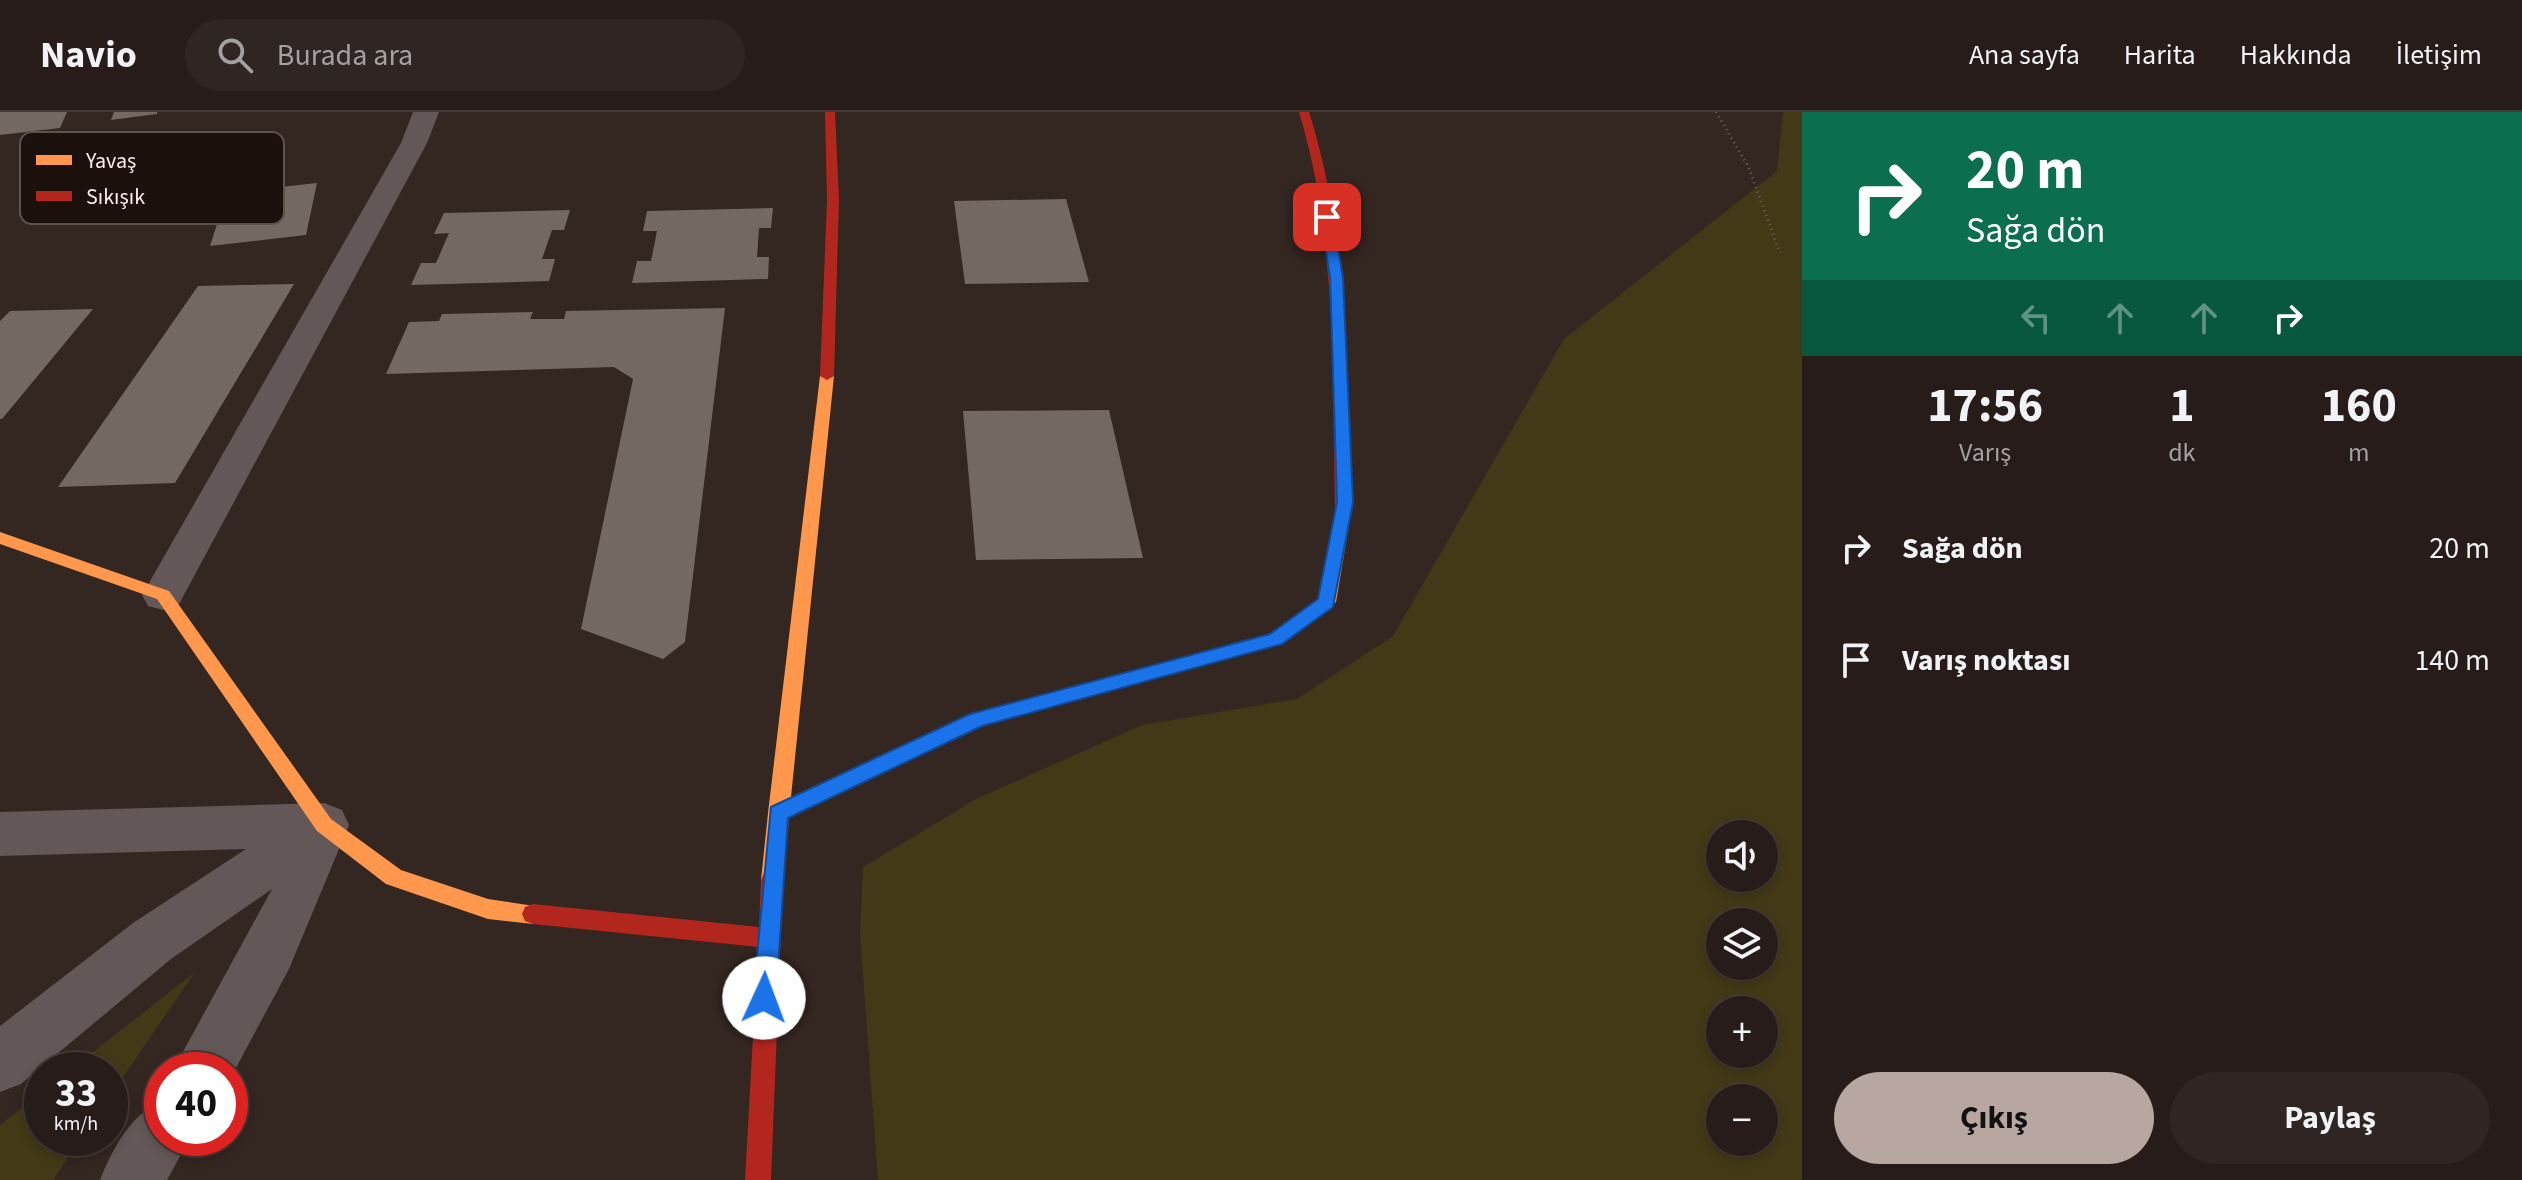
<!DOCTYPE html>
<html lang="tr">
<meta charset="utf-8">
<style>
:root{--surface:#271c19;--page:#2f2522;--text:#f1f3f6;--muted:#a4a1a2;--line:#433a38;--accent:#b7a7a0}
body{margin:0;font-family:"Source Sans 3",sans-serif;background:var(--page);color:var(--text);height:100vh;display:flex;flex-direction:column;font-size:30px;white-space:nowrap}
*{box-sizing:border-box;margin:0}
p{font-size:26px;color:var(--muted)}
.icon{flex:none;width:44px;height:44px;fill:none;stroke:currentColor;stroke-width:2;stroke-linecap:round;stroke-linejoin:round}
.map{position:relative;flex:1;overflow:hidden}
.sheet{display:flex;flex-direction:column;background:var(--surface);width:720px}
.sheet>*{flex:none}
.hud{background:#0b6e4f;color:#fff;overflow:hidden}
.buttons{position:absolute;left:1706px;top:708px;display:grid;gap:16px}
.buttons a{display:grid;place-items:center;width:72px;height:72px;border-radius:50%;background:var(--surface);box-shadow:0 4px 12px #0003,0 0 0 2px var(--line);font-size:40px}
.speed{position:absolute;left:24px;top:940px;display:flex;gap:16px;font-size:40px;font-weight:700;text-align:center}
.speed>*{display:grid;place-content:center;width:104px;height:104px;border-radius:50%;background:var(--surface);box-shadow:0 4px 12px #0003,0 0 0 2px var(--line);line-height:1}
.speed small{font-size:20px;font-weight:400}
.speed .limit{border:12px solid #d22;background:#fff;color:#111}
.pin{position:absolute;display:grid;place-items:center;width:68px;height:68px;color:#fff;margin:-34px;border-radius:16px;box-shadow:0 4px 12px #0006}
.me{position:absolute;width:88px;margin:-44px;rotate:2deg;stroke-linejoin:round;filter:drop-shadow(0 0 6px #0008)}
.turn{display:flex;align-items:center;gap:28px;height:168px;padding:0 32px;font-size:36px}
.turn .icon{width:104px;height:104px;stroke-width:2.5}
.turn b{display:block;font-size:56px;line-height:68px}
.lanes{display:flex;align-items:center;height:76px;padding:0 32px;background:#0003;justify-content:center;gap:40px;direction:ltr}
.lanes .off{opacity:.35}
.eta{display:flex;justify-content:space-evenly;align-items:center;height:136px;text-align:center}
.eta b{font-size:48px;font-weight:700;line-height:56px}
.primary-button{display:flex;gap:16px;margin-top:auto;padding:16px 32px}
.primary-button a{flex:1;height:92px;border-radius:48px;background:var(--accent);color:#111;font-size:32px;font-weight:700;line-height:92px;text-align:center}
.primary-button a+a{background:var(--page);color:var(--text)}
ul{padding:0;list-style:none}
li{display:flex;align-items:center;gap:24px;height:112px;padding:0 32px}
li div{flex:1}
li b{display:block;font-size:30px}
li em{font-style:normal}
header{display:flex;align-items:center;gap:48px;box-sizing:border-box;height:112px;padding:0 40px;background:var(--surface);border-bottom:2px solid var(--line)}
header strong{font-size:38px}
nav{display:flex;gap:44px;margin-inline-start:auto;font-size:28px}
.search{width:560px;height:72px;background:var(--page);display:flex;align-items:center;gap:20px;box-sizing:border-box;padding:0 28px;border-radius:44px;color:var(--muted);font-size:30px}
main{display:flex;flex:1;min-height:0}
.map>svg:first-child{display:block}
.green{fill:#433916;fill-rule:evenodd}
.building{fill:#736961}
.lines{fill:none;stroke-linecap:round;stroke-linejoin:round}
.path{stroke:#6a605e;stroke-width:3;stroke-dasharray:1 4;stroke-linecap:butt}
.street{fill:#635757;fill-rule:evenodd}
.slow{fill:#ff974d;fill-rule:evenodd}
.jam{fill:#b3261e;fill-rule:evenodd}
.route{fill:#1a73e8;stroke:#114b97;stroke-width:2}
.key{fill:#1b100b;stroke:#5f524c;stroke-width:2}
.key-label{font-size:22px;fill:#fdece5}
</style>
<header>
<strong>Navio</strong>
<div class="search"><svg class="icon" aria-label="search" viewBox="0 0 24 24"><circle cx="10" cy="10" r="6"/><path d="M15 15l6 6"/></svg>Burada ara</div>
<nav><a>Ana sayfa</a><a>Harita</a><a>Hakkında</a><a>İletişim</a></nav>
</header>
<main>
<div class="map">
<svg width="1802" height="1068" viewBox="0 0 1802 1068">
<rect width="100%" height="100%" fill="#342621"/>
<!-- green -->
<path class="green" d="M 1783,0 L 1802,0 L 1802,1068 L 878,1068 L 860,822 L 863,755 L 976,687 L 1142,613 L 1297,587 L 1393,524 L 1564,227 L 1777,59 ZM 1720,722 L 1764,722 L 1764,766 L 1720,766 ZM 1720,810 L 1764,810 L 1764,854 L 1720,854 ZM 1720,898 L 1764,898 L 1764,942 L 1720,942 ZM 1720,986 L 1764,986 L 1764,1030 L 1720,1030 Z
M 195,860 L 110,984 L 110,958 L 70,958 Z
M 42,980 L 42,1026 L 81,1026 L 53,1068 L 0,1068 L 0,1013 Z"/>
<!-- building -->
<path class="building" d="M 0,0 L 67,0 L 60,16 L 0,23 Z
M 114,0 L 157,0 L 157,2 L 111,8 Z
M 317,71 L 306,123 L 210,134 L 227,81 Z
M 1066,87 L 1089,170 L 965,172 L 954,89 Z
M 773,96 L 771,116 L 759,116 L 757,145 L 769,145 L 768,167 L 632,171 L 637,149 L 651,149 L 657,119 L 643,119 L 647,99 Z
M 570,98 L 564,118 L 552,118 L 542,147 L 555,147 L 549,169 L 411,173 L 421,151 L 436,151 L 449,121 L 434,122 L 444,101 Z
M 294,172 L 175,371 L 58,375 L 198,174 Z
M 725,196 L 685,530 L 663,547 L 581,517 L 633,267 L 614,255 L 386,262 L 409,210 L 439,209 L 442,202 L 533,200 L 530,207 L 564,207 L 566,199 Z
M 93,197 L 2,307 L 0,307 L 0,209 L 10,199 Z
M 1109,298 L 1143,446 L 976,448 L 963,299 Z"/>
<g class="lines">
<!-- path -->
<path class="path" d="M 1716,0 L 1748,54 L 1780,141"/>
<!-- street -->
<path class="street" d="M 413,0 L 439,0 L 427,31 L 178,494 L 163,498 L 148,494 L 142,483 L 401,31 Z
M 324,691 L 342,698 L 349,713 L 289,857 L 230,967 L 230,958 L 173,958 L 272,777 L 171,847 L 21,972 L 0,980 L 0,914 L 133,811 L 246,737 L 0,744 L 0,700 Z
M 162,989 L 162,1026 L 190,1026 L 167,1068 L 100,1068 C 113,1036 130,1003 162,989 Z"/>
<!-- slow -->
<path class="slow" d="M 827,260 L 834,264 L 791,685 L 970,603 L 1270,522 L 1319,487 L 1335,401 L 1343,396 L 1351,401 L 1336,490 L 1282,532 L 982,614 L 789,705 L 783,768 L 780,775 L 772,778 L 764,775 L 761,768 L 768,701 L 820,264 Z
M 0,420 L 169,479 L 331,707 L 401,758 L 488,787 L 541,795 L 544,802 L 541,809 L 533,812 L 488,807 L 386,772 L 317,719 L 157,487 L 0,432 Z"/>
<!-- jam -->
<path class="jam" d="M 825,0 L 835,0 L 839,88 L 834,264 L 827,268 L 820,264 L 827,88 Z
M 1299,0 L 1309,0 C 1350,129 1346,267 1351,401 L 1343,406 L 1335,401 C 1332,267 1338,129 1299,0 Z
M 772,758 L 780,761 L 783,768 L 771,1068 L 745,1068 L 758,835 L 533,812 L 525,809 L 522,802 L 525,795 L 533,792 L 759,815 L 761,768 L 764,761 Z"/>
</g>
<!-- route -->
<path class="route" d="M 1327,102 L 1333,105 L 1343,166 L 1353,390 L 1333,495 L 1282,532 L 982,614 L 788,706 L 776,886 L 772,894 L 764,898 L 756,894 L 753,886 L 771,695 L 970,602 L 1270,522 L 1318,487 L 1337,390 L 1330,166 L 1321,105 Z"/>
<!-- legend -->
<rect x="20" y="20" width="264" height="92" rx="12" class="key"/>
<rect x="36" y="43" width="36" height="10" fill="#ff974d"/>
<rect x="36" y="79" width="36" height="10" fill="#b3261e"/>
<g class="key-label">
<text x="86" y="56">Yavaş</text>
<text x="86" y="92">Sıkışık</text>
</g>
</svg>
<div class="buttons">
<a><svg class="icon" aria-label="sound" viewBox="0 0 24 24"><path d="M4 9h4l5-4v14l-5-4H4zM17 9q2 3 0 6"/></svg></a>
<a><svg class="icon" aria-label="layers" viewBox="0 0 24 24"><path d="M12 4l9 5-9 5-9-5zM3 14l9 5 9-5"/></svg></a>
<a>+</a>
<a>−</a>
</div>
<div class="speed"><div>33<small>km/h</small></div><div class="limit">40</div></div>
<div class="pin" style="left:1327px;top:105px;background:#d93025"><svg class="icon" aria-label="arrive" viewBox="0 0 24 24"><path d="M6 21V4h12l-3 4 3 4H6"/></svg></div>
<svg class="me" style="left:764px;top:886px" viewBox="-20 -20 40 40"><circle r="19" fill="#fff"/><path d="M0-13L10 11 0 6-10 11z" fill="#1a73e8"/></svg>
</div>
<section class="sheet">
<div class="hud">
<div class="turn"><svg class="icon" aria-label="right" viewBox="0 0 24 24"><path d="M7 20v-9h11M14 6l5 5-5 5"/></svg><div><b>20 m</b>Sağa dön</div></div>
<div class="lanes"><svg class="icon off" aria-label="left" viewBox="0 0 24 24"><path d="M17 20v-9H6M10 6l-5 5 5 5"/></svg><svg class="icon off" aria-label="ahead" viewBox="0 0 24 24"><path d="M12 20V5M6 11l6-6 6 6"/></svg><svg class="icon off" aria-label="ahead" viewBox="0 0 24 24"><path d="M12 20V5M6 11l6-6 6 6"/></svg><svg class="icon" aria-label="right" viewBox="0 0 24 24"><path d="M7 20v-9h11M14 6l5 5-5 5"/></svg></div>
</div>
<div class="eta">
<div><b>17:56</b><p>Varış</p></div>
<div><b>1</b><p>dk</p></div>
<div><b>160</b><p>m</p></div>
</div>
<ul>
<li><svg class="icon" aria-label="right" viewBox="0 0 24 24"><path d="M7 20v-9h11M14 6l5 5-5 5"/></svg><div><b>Sağa dön</b></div><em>20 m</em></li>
<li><svg class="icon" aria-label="arrive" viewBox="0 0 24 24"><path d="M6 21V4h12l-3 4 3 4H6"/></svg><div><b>Varış noktası</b></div><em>140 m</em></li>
</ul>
<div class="primary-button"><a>Çıkış</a><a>Paylaş</a></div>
</section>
</main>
